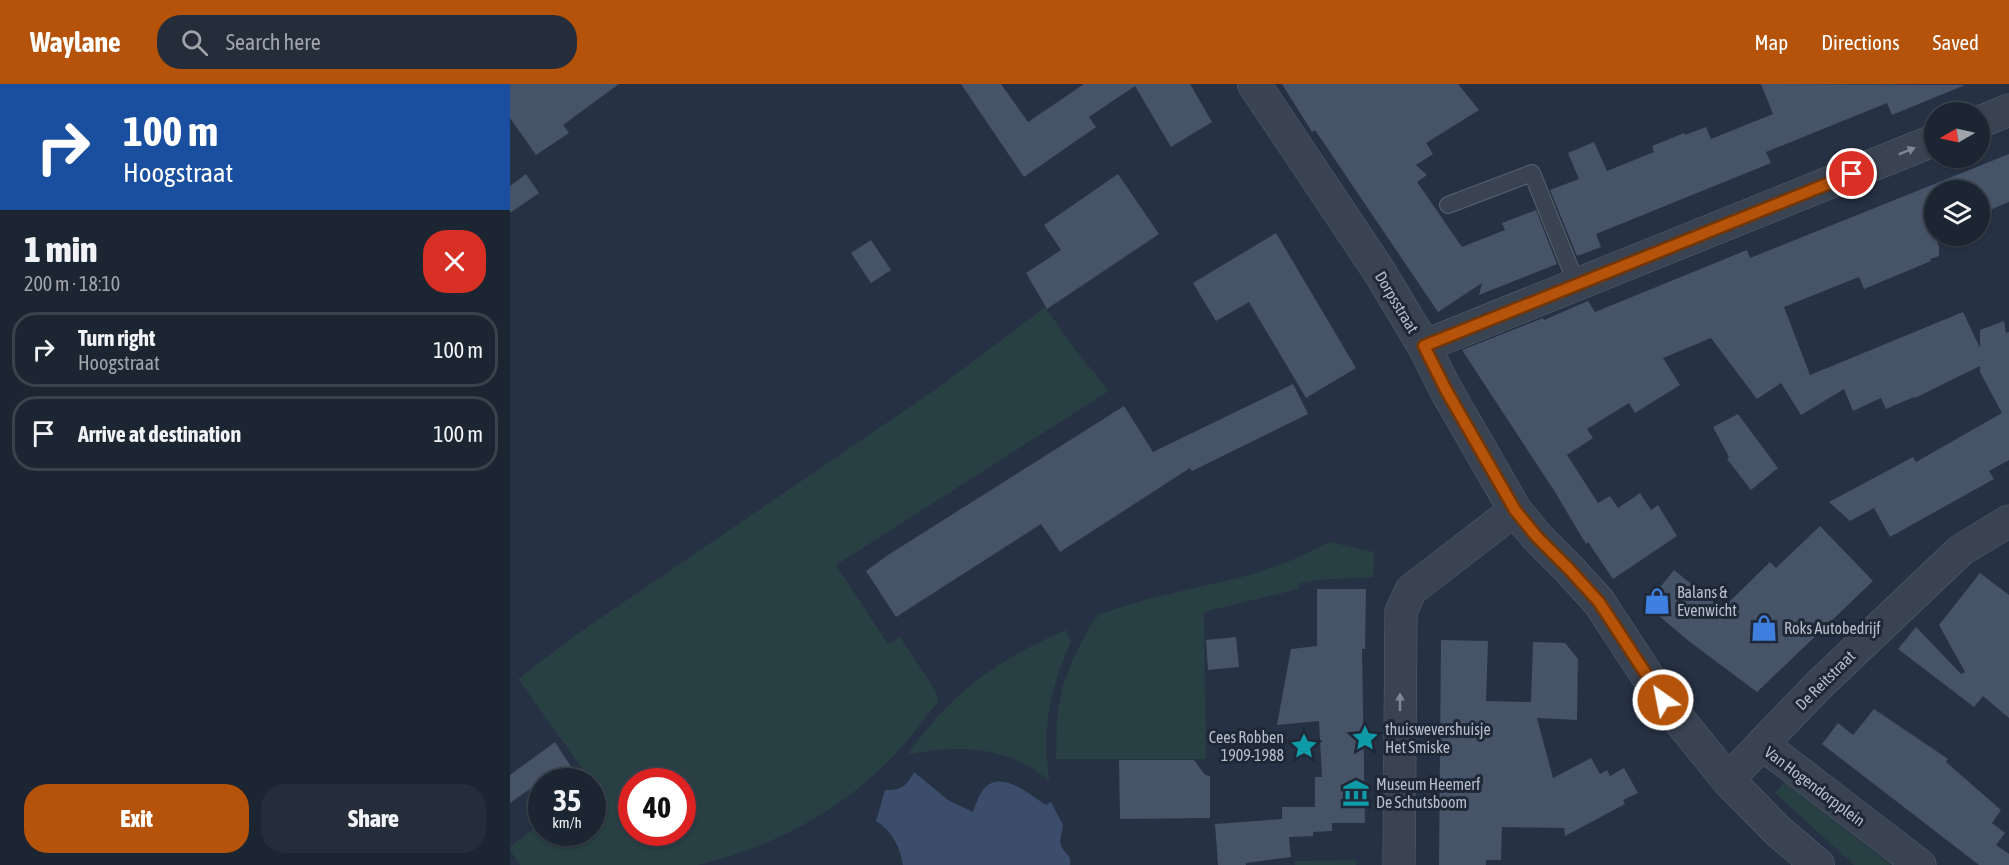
<!DOCTYPE html>
<meta charset="utf-8">
<style>
:root{--surface:#1c2532;--page:#252d3a;--text:#f1f3f6;--muted:#a0a5ac;--line:#3a424d;--accent:#b45309}
body{margin:0;font-family:"Asap Condensed",sans-serif;background:var(--page);color:var(--text);height:100vh;display:flex;flex-direction:column;font-size:22px;white-space:nowrap}
*{box-sizing:border-box;margin:0}
p{font-size:20px;color:var(--muted)}
.icon{flex:none;width:33px;height:33px;fill:none;stroke:currentColor;stroke-width:2;stroke-linecap:round;stroke-linejoin:round}
.map{position:relative;flex:1;overflow:hidden}
.details{display:flex;flex-direction:column;background:var(--surface);width:510px}
.details>*{flex:none}
.top-card{background:#1a4fa0;color:#fff;overflow:hidden}
.needle{width:39px;rotate:261deg}
.controls{position:absolute;left:1414px;top:18px;display:grid;gap:12px}
.controls a{display:grid;place-items:center;width:66px;height:66px;border-radius:50%;background:var(--surface);box-shadow:0 2px 4px #0004,0 0 0 2px var(--line);font-size:30px}
.speed{position:absolute;left:18px;top:684px;display:flex;gap:12px;font-size:30px;font-weight:700;text-align:center}
.speed>*{display:grid;place-content:center;width:78px;height:78px;border-radius:50%;background:var(--surface);box-shadow:0 2px 4px #0004,0 0 0 2px var(--line);line-height:1}
.speed small{font-size:15px;font-weight:400}
.speed .limit{border:9px solid #d22;background:#fff;color:#111}
.pin{position:absolute;display:grid;place-items:center;width:51px;height:51px;color:#fff;margin:-26px;border:3px solid #fff;border-radius:50%;box-shadow:0 2px 6px #0007}
.me{position:absolute;width:66px;margin:-33px;rotate:327deg;stroke-linejoin:round;filter:drop-shadow(0 0 4px #0008)}
.turn{display:flex;align-items:center;gap:21px;height:126px;padding:0 24px;font-size:27px}
.turn .icon{width:78px;height:78px;stroke-width:2.5}
.turn b{display:block;font-size:42px;line-height:51px}
.round{display:grid;place-items:center;flex:none;width:63px;height:63px;border-radius:24px;background:var(--page)}
.headline{display:flex;align-items:center;justify-content:space-between;height:102px;padding:0 24px}
h1{font-size:36px;font-weight:800;line-height:45px}
.primary-button{display:flex;gap:12px;margin-top:auto;padding:12px 24px}
.primary-button a{flex:1;height:69px;border-radius:24px;background:var(--accent);color:#fff;font-size:24px;font-weight:800;line-height:69px;text-align:center}
.primary-button a+a{background:var(--page);color:var(--text)}
ul{padding:0;list-style:none}
li{display:flex;align-items:center;gap:18px;height:75px;margin:0 12px 9px;padding:0 12px;border:3px solid var(--line);border-radius:24px}
li div{flex:1}
li b{display:block;font-size:22px}
li em{font-style:normal}
header{display:flex;align-items:center;gap:36px;box-sizing:border-box;height:84px;padding:0 30px;background:var(--accent);color:#fff}
header strong{font-size:28px}
nav{display:flex;gap:33px;margin-inline-start:auto;font-size:21px}
.search{width:420px;height:54px;background:var(--page);display:flex;align-items:center;gap:15px;box-sizing:border-box;padding:0 21px;border-radius:24px;color:var(--muted);font-size:22px}
main{display:flex;flex:1;min-height:0}
.map>svg:first-child{display:block}
.green{fill:#283f43;fill-rule:evenodd}
.water{fill:#3b4d6b}
.building{fill:#475367}
.lines{fill:none;stroke-linecap:round;stroke-linejoin:round}
.service-casing{stroke:#58616f;stroke-width:18}
.minor-casing{stroke:#58616f;stroke-width:33}
.tertiary-casing{stroke:#58616f;stroke-width:34}
.service{stroke:#3a4352;stroke-width:16}
.minor{stroke:#3a4352;stroke-width:32}
.tertiary{stroke:#3a4352;stroke-width:33}
.oneway{fill:#7f8795}
.route-casing{stroke:#753606;stroke-width:15}
.route{stroke:#b45309;stroke-width:10}
.labels{text-anchor:middle;dominant-baseline:central;stroke-width:6;stroke-linejoin:round;paint-order:stroke}
.street-label{font-size:16px;fill:#b7becc;stroke:#1f2837}
.poi-label{font-size:16px;fill:#b7becc;stroke:#1f2837;text-anchor:start}
</style>
<header>
<strong>Waylane</strong>
<div class="search"><svg class="icon" aria-label="search" viewBox="0 0 24 24"><circle cx="10" cy="10" r="6"/><path d="M15 15l6 6"/></svg>Search here</div>
<nav><a>Map</a><a>Directions</a><a>Saved</a></nav>
</header>
<main>
<section class="details">
<div class="top-card">
<div class="turn"><svg class="icon" aria-label="right" viewBox="0 0 24 24"><path d="M7 20v-9h11M14 6l5 5-5 5"/></svg><div><b>100 m</b>Hoogstraat</div></div>
</div>
<div class="headline"><div><h1>1 min</h1><p>200 m · 18:10</p></div><a class="round" style="background:#d93025;color:#fff"><svg class="icon" aria-label="close" viewBox="0 0 24 24"><path d="M6 6l12 12M18 6L6 18"/></svg></a></div>
<ul>
<li><svg class="icon" aria-label="right" viewBox="0 0 24 24"><path d="M7 20v-9h11M14 6l5 5-5 5"/></svg><div><b>Turn right</b><p>Hoogstraat</p></div><em>100 m</em></li>
<li><svg class="icon" aria-label="arrive" viewBox="0 0 24 24"><path d="M6 21V4h12l-3 4 3 4H6"/></svg><div><b>Arrive at destination</b></div><em>100 m</em></li>
</ul>
<div class="primary-button"><a>Exit</a><a>Share</a></div>
</section>
<div class="map">
<svg width="1499" height="781" viewBox="0 0 1499 781">
<rect width="100%" height="100%" fill="#263143"/>
<!-- green -->
<path class="green" d="M 535,223 L 565,265 L 599,307 L 326,481 L 378,560 L 390,553 L 426,607 L 428,618 C 414,635 402,653 387,668 C 334,726 262,764 187,781 L 10,781 L 0,766 L 0,763 L 31,739 L 32,748 L 82,748 L 82,698 L 81,697 L 8,595 L 67,550 L 429,303 ZM 122,698 L 172,698 L 172,748 L 122,748 Z
M 820,458 L 864,468 L 863,493 L 807,496 L 788,500 L 789,505 L 694,528 L 696,675 L 546,675 L 547,631 L 553,601 L 564,573 L 581,540 L 590,530 L 637,515 L 744,490 L 782,476 Z
M 556,546 L 561,558 C 540,602 531,649 540,698 C 501,662 446,660 397,671 C 410,654 423,636 439,621 C 471,588 514,564 556,546 Z
M 1274,698 L 1381,781 L 1344,781 L 1265,709 Z
M 846,776 L 846,781 L 785,781 L 785,777 Z"/>
<!-- water -->
<path class="water" d="M 404,688 L 438,716 L 463,728 C 466,721 468,712 473,706 C 490,684 520,711 536,721 L 541,718 L 553,741 L 550,758 L 552,764 L 560,774 L 560,781 L 393,781 C 390,763 382,747 366,737 L 375,706 C 390,707 397,702 404,688 Z"/>
<!-- building -->
<path class="building" d="M 0,0 L 109,0 L 53,41 L 59,49 L 26,71 L 0,34 Z
M 451,0 L 491,0 L 518,38 L 574,0 L 680,0 L 702,38 L 661,63 L 625,2 L 579,33 L 586,43 L 514,93 Z
M 772,0 L 948,0 L 969,26 L 916,59 L 923,70 L 906,81 L 917,91 L 907,98 L 952,163 L 995,146 L 992,139 L 1026,126 L 1047,180 L 969,211 L 972,199 L 928,228 L 805,46 L 802,48 Z
M 1251,0 L 1455,1 L 1382,31 L 1377,19 L 1256,68 L 1261,79 L 1086,150 L 1091,163 L 1067,172 L 1040,106 L 1069,95 L 1058,69 L 1084,58 L 1097,87 L 1144,68 L 1142,62 L 1174,49 L 1175,51 L 1196,43 L 1201,55 L 1263,30 Z
M 1499,70 L 1499,118 L 1470,130 L 1470,106 L 1425,106 L 1425,153 L 1429,162 L 1429,172 L 1420,175 L 1421,177 L 1354,205 L 1349,193 L 1274,223 L 1300,291 L 1453,228 L 1470,264 L 1470,246 L 1494,237 L 1496,249 L 1499,248 L 1499,376 L 1479,387 L 1484,395 L 1380,453 L 1364,424 L 1340,437 L 1319,418 L 1403,373 L 1406,378 L 1492,329 L 1470,288 L 1470,282 L 1405,314 L 1404,313 L 1376,325 L 1371,314 L 1343,327 L 1334,305 L 1291,331 L 1271,299 L 1247,315 L 1201,254 L 1153,274 L 1170,301 L 1125,329 L 1119,319 L 1077,345 L 1083,354 L 1057,371 L 1088,419 L 1100,412 L 1108,424 L 1130,409 L 1141,426 L 1148,421 L 1167,452 L 1103,495 L 1078,458 L 1076,460 L 1045,408 L 952,266 L 1033,234 L 1034,236 L 1078,217 L 1085,228 L 1237,166 L 1240,174 Z
M 16,90 L 29,109 L 0,129 L 0,102 Z
M 608,90 L 649,150 L 537,225 L 516,189 L 551,166 L 534,141 Z
M 766,149 L 846,284 L 796,314 L 739,218 L 706,237 L 683,199 Z
M 361,156 L 381,186 L 361,199 L 341,169 Z
M 783,300 L 798,330 L 682,387 L 680,384 L 550,468 L 531,440 L 386,533 L 356,487 L 378,471 L 614,322 L 643,368 Z
M 1228,330 L 1268,384 L 1241,406 L 1217,375 L 1219,373 L 1203,343 Z
M 1310,442 L 1363,497 L 1247,608 L 1180,558 L 1136,521 L 1164,486 L 1212,525 L 1260,478 L 1266,484 Z
M 1470,489 L 1499,511 L 1499,634 L 1473,612 L 1464,623 L 1388,565 L 1406,543 L 1451,590 L 1455,588 L 1429,541 Z
M 807,505 L 856,505 L 855,565 L 852,565 L 855,739 L 822,739 L 822,747 L 803,748 L 803,752 L 779,753 L 781,773 L 736,779 L 736,781 L 708,781 L 705,740 L 772,735 L 772,723 L 805,723 L 805,693 L 812,693 L 809,637 L 767,641 L 781,565 L 807,562 Z
M 726,553 L 729,583 L 698,586 L 696,556 Z
M 931,556 L 978,557 L 976,617 L 1021,618 L 1023,558 L 1055,559 L 1068,575 L 1067,636 L 1027,634 L 1043,694 L 1081,674 L 1090,690 L 1097,686 L 1100,692 L 1114,684 L 1128,709 L 1113,716 L 1115,720 L 1055,752 L 1054,744 L 992,743 L 991,776 L 976,776 L 976,781 L 929,781 Z
M 1364,625 L 1438,675 L 1436,678 L 1491,726 L 1482,739 L 1495,749 L 1486,761 L 1499,770 L 1499,781 L 1469,781 L 1312,660 L 1328,639 L 1343,651 Z
M 45,658 L 71,698 L 30,698 L 0,719 L 0,691 Z
M 609,676 L 684,676 L 695,691 L 700,692 L 700,734 L 610,735 Z"/>
<g class="lines">
<defs>
<path id="service" d="M 938,121 L 1022,89 L 1067,201"/>
<path id="minor" d="M 1470,38 L 1499,26
M 914,262 L 1425,56
M 1252,660 L 1309,601 L 1451,466 L 1499,437
M 1218,696 L 1252,660 L 1410,781
M 889,781 L 891,528 L 901,506 L 1005,426"/>
<path id="tertiary" d="M 744,0 L 869,187 L 914,262 L 936,306 L 1005,426 L 1027,453 L 1059,485 L 1089,518 L 1153,616 L 1218,696 L 1268,747 L 1308,781"/>
</defs>
<!-- service casing -->
<use href="#service" class="service-casing"/>
<!-- minor casing -->
<use href="#minor" class="minor-casing"/>
<!-- tertiary casing -->
<use href="#tertiary" class="tertiary-casing"/>
<!-- service -->
<use href="#service" class="service"/>
<!-- minor -->
<use href="#minor" class="minor"/>
<!-- tertiary -->
<use href="#tertiary" class="tertiary"/>
</g>
<!-- one-way arrows -->
<defs><path id="oneway-solid" d="M-6-.8H1V-3.2L6.5 0L1 3.2V.8H-6Z" transform="scale(1.5)"/></defs>
<g class="oneway">
<use href="#oneway-solid" transform="translate(1397 67) rotate(-22)"/>
<use href="#oneway-solid" transform="translate(890 618) rotate(-90)"/>
</g>
<g class="lines">
<defs>
<path id="route" d="M 1153,616 L 1089,518 L 1059,485 L 1027,453 L 1005,426 L 936,306 L 914,262 L 1342,90"/>
</defs>
<!-- route casing -->
<use href="#route" class="route-casing"/>
<!-- route -->
<use href="#route" class="route"/>
</g>
<!-- icons -->
<defs>
<symbol id="shop-bare" viewBox="-9 -9 18 18"><path d="M-5-2.5h2.3a2.7 3.5 0 0 1 5.4 0H5L5.5 6h-11ZM-1.5-2.5h3a1.5 2.3 0 0 0-3 0Z" fill="#3f7fe0" stroke="#1f2837" stroke-width="2.5" paint-order="stroke"/></symbol>
<symbol id="sight-bare" viewBox="-9 -9 18 18"><path d="M0-6L1.8-2.2L6-1.7L2.9 1.2L3.7 5.4L0 3.3L-3.7 5.4L-2.9 1.2L-6-1.7L-1.8-2.2Z" fill="#0f9aa8" stroke="#1f2837" stroke-width="2.5" paint-order="stroke"/></symbol>
<symbol id="museum-bare" viewBox="-9 -9 18 18"><path d="M0-6L6-3V-2H-6V-3ZM-5-1h2V3h-2ZM-1-1h2V3h-2ZM3-1h2V3H3ZM-6 4H6V6H-6Z" fill="#0f9aa8" stroke="#1f2837" stroke-width="2.5" paint-order="stroke"/></symbol>
</defs>
<g fill-rule="evenodd">
<use href="#shop-bare" x="1128" y="498" width="38" height="38"/>
<use href="#shop-bare" x="1235" y="525" width="38" height="38"/>
<use href="#sight-bare" x="836" y="635" width="38" height="38"/>
<use href="#sight-bare" x="775" y="643" width="38" height="38"/>
<use href="#museum-bare" x="827" y="690" width="38" height="38"/>
</g>
<g class="labels">
<!-- street labels -->
<g class="street-label">
<text transform="translate(887 218) rotate(59)">Dorpsstraat</text>
<text transform="translate(1315 596) rotate(-45)">De Reitstraat</text>
<text transform="translate(1305 702) rotate(37)">Van Hogendorpplein</text>
</g>
<!-- poi labels -->
<g class="poi-label">
<text x="1167" y="508">Balans &amp;<tspan x="1167" dy="18">Evenwicht</tspan></text>
<text x="1274" y="544">Roks Autobedrijf</text>
<text x="875" y="645">thuiswevershuisje<tspan x="875" dy="18">Het Smiske</tspan></text>
<text x="774" y="653" text-anchor="end">Cees Robben<tspan x="774" dy="18">1909-1988</tspan></text>
<text x="866" y="700">Museum Heemerf<tspan x="866" dy="18">De Schutsboom</tspan></text>
</g>
</g>
</svg>
<div class="controls">
<a><svg class="needle" viewBox="-14 -14 28 28"><path d="M0-13l5 13h-10z" fill="#e53935"/><path d="M0 13l5-13h-10z" fill="#a0a5ac"/></svg></a>
<a><svg class="icon" aria-label="layers" viewBox="0 0 24 24"><path d="M12 4l9 5-9 5-9-5zM3 14l9 5 9-5"/></svg></a>
</div>
<div class="speed"><div>35<small>km/h</small></div><div class="limit">40</div></div>
<div class="pin" style="left:1342px;top:90px;background:#d93025"><svg class="icon" aria-label="arrive" viewBox="0 0 24 24"><path d="M6 21V4h12l-3 4 3 4H6"/></svg></div>
<svg class="me" style="left:1153px;top:616px" viewBox="-20 -20 40 40"><circle r="17" fill="#b45309" stroke="#fff" stroke-width="3"/><path d="M0-11L8 9 0 5-8 9z" fill="#fff"/></svg>
</div>
</main>
